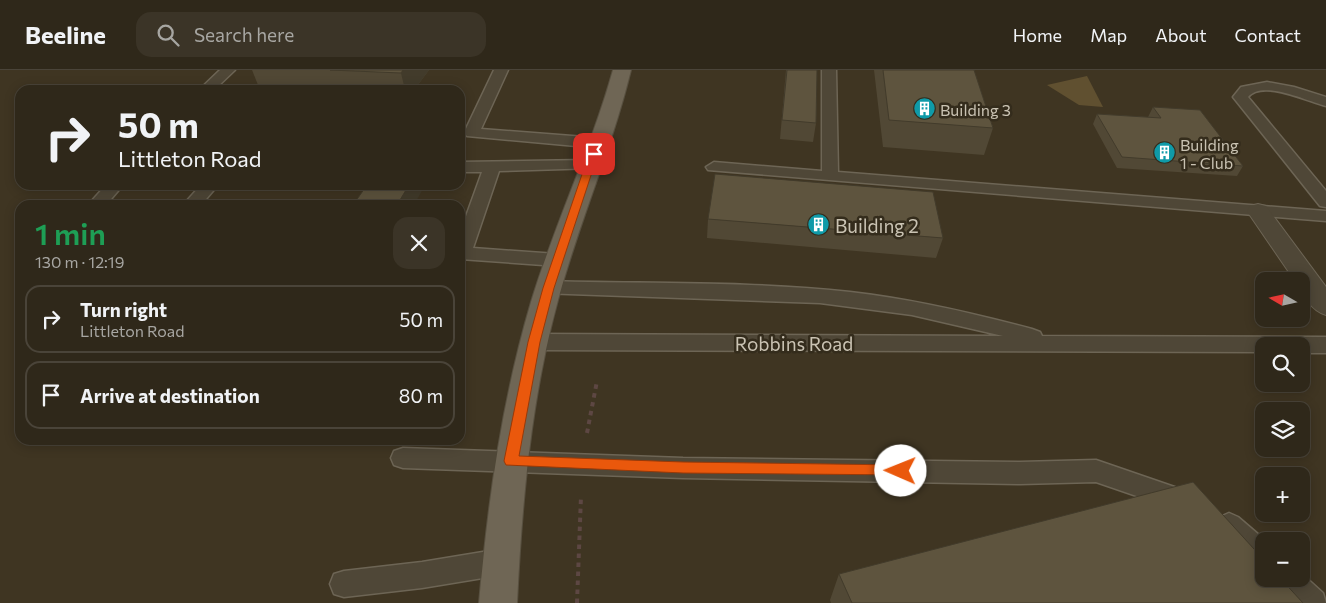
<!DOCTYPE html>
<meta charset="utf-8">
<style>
:root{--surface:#2f281a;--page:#3b3427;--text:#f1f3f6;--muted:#a7a6a2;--line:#4a4439}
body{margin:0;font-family:Commissioner,sans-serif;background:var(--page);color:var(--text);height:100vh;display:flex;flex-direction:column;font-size:19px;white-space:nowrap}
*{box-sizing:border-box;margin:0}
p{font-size:16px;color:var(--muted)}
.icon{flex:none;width:28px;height:28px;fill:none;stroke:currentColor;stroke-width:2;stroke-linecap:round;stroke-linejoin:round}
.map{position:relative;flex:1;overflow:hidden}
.side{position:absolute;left:15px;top:130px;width:450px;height:245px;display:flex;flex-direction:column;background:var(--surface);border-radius:15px;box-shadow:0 2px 12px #0003,0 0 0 1px var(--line)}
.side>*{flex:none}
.guide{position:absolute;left:15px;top:15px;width:450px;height:105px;border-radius:15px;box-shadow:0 2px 12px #0003,0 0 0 1px var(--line);background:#2f281a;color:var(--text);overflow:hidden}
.needle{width:32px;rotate:279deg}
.controls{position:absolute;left:1255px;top:202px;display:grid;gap:10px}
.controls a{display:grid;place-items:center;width:55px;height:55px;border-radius:10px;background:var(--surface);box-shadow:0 2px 12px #0003,0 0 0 1px var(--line);font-size:25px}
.pin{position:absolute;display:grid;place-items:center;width:42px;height:42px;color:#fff;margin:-21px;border-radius:10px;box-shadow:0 2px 8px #0006}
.me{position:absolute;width:55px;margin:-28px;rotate:271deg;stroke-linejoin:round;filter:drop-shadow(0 0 4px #0008)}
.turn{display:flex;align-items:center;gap:18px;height:105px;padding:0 20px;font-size:22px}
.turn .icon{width:65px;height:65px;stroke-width:2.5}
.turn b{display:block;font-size:35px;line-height:42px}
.round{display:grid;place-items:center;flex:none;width:52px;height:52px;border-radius:15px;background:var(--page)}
.headline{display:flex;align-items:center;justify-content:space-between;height:85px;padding:0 20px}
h1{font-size:30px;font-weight:600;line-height:38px;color:#1e9e55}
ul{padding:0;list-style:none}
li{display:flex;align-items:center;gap:15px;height:68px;margin:0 10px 8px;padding:0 10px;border:2px solid var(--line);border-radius:15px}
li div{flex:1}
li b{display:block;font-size:19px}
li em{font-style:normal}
header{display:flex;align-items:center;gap:30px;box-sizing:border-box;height:70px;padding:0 25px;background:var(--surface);border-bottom:1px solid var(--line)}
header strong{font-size:24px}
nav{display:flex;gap:28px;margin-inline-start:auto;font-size:18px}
.search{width:350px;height:45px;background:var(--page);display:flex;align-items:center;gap:12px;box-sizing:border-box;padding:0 18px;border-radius:15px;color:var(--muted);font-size:19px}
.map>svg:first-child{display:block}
.water{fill:#605030}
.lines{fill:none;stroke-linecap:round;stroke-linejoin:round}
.service-casing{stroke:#6d6555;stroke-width:3}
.minor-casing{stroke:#6d6555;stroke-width:2}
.primary-casing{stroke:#585040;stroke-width:2}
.path{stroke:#5d4743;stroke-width:4;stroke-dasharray:4.5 4.5;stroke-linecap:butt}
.service{fill:#4f4737;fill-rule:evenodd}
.minor{fill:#4f4737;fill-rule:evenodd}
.primary{fill:#6f6655;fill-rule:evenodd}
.wall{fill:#514835}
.shaded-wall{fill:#423b2b}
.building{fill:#5e543e;stroke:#423b2b}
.route{fill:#ea580c;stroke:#983908}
.labels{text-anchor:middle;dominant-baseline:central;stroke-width:5;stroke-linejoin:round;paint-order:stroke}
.far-poi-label{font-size:16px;fill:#cac3b3;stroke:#342c1c;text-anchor:start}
.poi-label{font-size:19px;fill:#cac3b3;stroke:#342c1c;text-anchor:start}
.street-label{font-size:19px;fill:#cac3b3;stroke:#342c1c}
</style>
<header>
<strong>Beeline</strong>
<div class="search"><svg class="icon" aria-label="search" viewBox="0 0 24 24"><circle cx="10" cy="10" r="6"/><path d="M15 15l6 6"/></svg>Search here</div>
<nav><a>Home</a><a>Map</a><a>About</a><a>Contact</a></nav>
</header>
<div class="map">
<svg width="1326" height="533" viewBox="0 0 1326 533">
<rect width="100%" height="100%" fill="#3f3522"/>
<!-- water -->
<path class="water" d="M 1087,6 L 1103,37 L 1079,35 L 1047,15 Z"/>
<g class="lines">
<defs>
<path id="service" d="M 220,0 L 235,0 L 214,20 L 199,20 Z
M 494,0 L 508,0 L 481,59 L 598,68 L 606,73 L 598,78 L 467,66 L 464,63 Z
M 822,0 L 836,0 L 838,102 L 1326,141 L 1326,151 L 708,100 L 706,97 L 714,92 L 822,101 Z
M 1267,12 L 1294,17 L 1326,27 L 1326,36 C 1308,32 1263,9 1248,27 L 1326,121 L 1326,137 L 1320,136 L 1233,27 L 1241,17 Z
M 590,90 L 596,92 L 598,95 L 596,98 L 499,101 L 473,178 L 557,184 L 564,186 L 567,190 L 564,194 L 557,196 L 460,189 L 460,163 L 482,102 L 460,102 L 460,92 Z
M 106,115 L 123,115 L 106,135 L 88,135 Z
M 201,115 L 218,115 L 201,135 L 183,135 Z
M 548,211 C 649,214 750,211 850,222 C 912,229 972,243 1032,259 L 1040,262 L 1042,266 L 1326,267 L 1326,283 L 1301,283 L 1301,276 L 1264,276 L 1264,282 L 534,280 L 526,277 L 523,272 L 526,267 L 534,264 L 1003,266 L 912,245 L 820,233 L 541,223 L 538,218 L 541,213 Z
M 403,378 L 683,388 L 1020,392 L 1096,390 L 1192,423 L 1196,431 L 1192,439 L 1183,442 L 1096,412 L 1020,414 L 683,408 L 403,398 L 394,395 L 391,388 L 394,381 Z
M 1229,443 L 1238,447 L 1266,471 L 1264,471 L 1264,500 C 1246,493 1224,472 1216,455 L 1220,447 Z
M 501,479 L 511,483 L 515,492 L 511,501 L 501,505 L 422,518 L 344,527 L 334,524 L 330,514 L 334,504 L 344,501 L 422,492 Z
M 1301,503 L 1323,523 L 1326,533 L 1292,533 L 1277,518 L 1273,509 L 1301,509 Z"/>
<path id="minor" d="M 1258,134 L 1266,136 L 1326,217 L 1326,245 C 1312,241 1301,225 1301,211 L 1295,211 L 1247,141 L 1250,136 Z"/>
<path id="primary" d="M 613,0 L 631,0 C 612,78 579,152 558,230 C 531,329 522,431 517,533 L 479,533 C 488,431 502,330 531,232 C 555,153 591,79 613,0 Z"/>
</defs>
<!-- service casing -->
<use href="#service" class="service-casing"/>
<!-- minor casing -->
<use href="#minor" class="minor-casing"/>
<!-- primary casing -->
<use href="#primary" class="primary-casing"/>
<!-- path -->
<path class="path" d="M 587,363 L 597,311
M 577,533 L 581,426"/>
<!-- service -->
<use href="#service" class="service"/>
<!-- minor -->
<use href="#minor" class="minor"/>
<!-- primary -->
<use href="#primary" class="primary"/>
</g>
<!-- wall -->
<path class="wall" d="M 252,0 L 429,0 L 414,20 L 260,20 Z
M 786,0 L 817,0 L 816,53 L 813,72 L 780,69 Z
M 874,0 L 974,0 L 993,58 L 984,85 L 883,77 Z
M 1153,37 L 1243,96 L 1237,106 L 1117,98 L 1093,54 L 1097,44 L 1148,47 Z
M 708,149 L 943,168 L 936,188 L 707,168 Z
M 839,504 L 1303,533 L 831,533 L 830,530 Z"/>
<!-- shaded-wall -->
<path class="shaded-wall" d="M 403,0 L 429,0 L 414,20 L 405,20 L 401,3 Z
M 409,115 L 424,115 L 424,117 L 414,135 L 397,135 Z"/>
<!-- building -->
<path class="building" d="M 330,0 L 403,0 L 401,3 Z
M 787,0 L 817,0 L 816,53 L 782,50 Z
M 883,0 L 974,0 L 993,58 L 889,50 Z
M 1153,37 L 1200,40 L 1243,96 L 1122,87 L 1097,44 L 1161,48 Z
M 715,104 L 933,122 L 943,168 L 708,149 Z
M 367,115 L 409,115 L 397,135 L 353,135 Z
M 1193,412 L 1264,490 L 1264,509 L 1281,509 L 1303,533 L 852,533 L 839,504 Z"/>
<!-- route -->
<path class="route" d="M 594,81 L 598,84 L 554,218 L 540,272 L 519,386 L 683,392 L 901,395 L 906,397 L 908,401 L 906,405 L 683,403 L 506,395 L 504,391 L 528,272 L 543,218 L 589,84 Z"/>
<!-- icons -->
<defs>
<symbol id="building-disc" viewBox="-11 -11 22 22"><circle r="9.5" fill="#0f9aa8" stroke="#342c1c"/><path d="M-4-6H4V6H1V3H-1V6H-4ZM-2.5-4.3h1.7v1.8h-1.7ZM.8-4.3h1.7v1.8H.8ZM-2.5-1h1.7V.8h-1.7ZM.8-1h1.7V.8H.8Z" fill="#fff"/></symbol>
</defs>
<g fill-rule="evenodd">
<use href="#building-disc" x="912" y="26" width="25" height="25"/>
<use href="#building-disc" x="1152" y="70" width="25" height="25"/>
<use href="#building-disc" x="806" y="142" width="25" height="25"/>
</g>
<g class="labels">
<!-- far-poi labels -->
<g class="far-poi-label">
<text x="940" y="39">Building 3</text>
<text x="1180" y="74">Building<tspan x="1180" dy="18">1 - Club</tspan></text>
</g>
<!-- poi labels -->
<g class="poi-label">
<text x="835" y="155">Building 2</text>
</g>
<!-- street labels -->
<g class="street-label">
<text x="794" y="273">Robbins Road</text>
</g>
</g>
</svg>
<div class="controls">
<a><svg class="needle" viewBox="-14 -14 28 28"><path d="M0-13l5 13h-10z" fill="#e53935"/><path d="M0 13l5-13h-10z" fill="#a7a6a2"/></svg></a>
<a><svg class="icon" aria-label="search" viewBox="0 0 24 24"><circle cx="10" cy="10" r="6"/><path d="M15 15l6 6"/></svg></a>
<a><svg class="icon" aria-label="layers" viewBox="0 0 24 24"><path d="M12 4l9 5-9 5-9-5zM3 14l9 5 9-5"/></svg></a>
<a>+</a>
<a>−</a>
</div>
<div class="pin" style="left:594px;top:84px;background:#d93025"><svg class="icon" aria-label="arrive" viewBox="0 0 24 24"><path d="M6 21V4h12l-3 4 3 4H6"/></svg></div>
<svg class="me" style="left:901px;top:401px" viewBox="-20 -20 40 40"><circle r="19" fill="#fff"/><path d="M0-13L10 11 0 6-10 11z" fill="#ea580c"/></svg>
<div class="guide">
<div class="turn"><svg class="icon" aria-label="right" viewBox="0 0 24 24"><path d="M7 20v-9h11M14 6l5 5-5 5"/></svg><div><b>50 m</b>Littleton Road</div></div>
</div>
<section class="side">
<div class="headline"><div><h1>1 min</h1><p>130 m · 12:19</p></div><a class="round"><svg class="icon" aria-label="close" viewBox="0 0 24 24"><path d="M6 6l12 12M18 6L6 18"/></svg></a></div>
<ul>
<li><svg class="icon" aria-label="right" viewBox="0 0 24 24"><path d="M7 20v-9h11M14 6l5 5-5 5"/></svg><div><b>Turn right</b><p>Littleton Road</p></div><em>50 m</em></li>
<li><svg class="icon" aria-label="arrive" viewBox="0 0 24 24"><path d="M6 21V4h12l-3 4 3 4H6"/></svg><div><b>Arrive at destination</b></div><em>80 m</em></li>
</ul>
</section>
</div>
